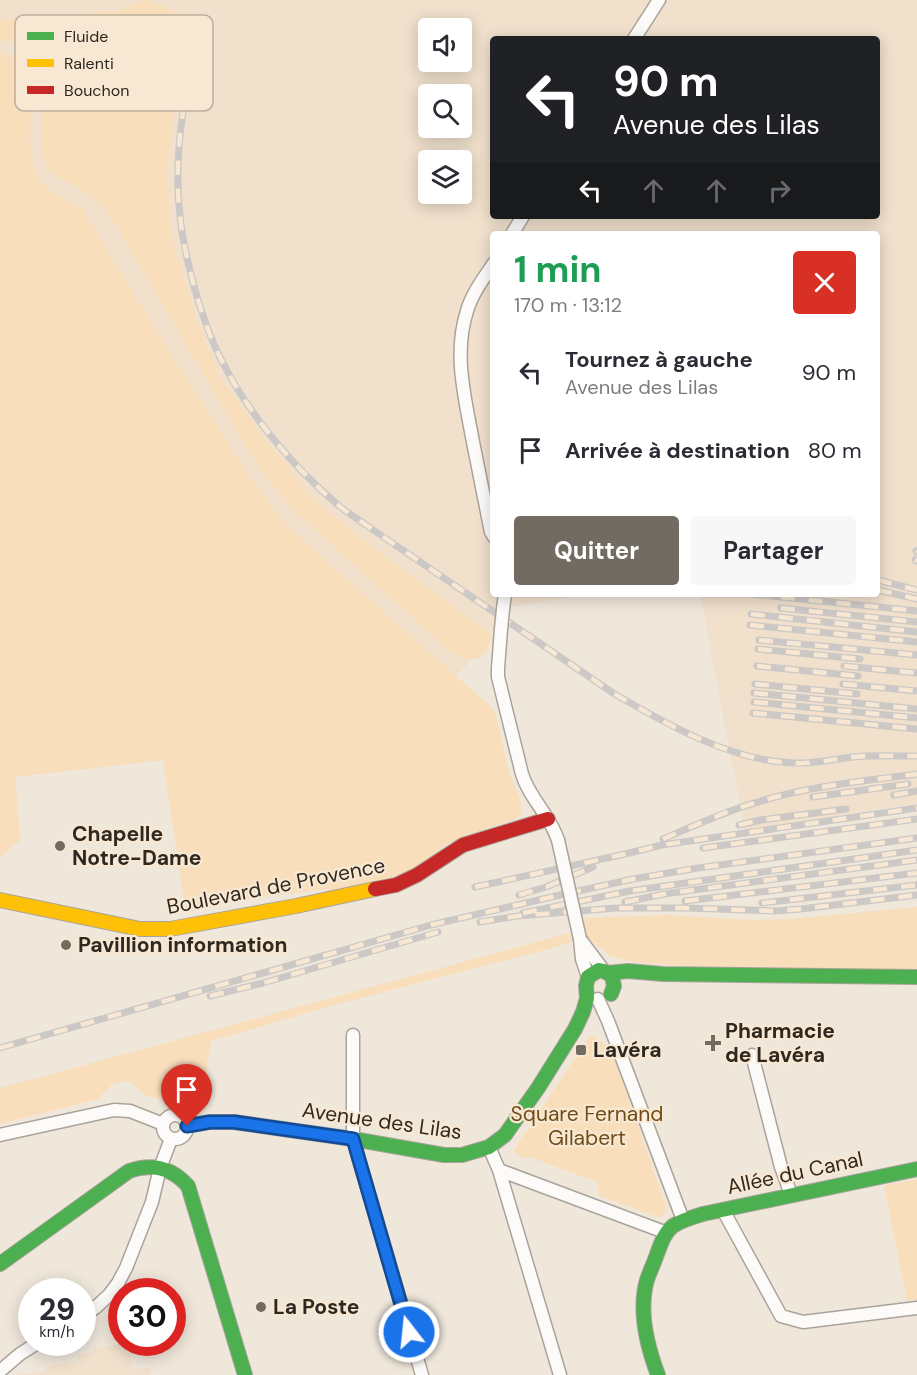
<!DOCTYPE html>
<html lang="fr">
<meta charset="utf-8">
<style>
:root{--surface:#fff;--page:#f7f7f7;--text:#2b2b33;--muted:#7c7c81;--accent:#726b61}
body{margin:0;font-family:"DM Sans",sans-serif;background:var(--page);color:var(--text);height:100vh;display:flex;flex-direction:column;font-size:22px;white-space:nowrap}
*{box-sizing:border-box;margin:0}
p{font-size:20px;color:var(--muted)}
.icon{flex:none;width:33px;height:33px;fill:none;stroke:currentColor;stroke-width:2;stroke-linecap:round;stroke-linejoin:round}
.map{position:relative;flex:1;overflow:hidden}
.panel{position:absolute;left:490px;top:231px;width:390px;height:366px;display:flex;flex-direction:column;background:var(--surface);border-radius:6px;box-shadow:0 3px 15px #0003}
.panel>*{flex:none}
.top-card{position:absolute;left:490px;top:36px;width:390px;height:183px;border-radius:6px;box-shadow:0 3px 15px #0003;background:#202124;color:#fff;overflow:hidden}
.tools{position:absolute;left:418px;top:18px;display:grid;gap:12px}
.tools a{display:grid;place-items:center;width:54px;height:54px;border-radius:6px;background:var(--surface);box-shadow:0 3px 15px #0003;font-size:30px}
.speed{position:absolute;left:18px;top:1278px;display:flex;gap:12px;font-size:30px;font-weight:700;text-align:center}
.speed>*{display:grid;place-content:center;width:78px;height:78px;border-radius:50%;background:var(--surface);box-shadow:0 3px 15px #0003;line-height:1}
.speed small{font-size:15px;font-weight:400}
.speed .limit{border:9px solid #d22;background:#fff;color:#111}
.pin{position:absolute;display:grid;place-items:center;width:51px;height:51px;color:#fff;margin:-62px -26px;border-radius:50% 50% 50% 0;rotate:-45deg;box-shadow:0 0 6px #0007}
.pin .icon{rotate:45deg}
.me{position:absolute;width:66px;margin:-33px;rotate:344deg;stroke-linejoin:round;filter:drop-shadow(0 0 4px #0008)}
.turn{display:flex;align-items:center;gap:21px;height:126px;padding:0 24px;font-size:27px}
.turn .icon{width:78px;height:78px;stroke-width:2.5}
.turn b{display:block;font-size:42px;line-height:51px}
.lanes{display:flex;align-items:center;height:57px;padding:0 24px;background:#0003;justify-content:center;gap:30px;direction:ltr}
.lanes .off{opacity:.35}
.round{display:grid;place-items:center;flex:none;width:63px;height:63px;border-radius:6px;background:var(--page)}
.overview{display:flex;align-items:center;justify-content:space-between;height:102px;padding:0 24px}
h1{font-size:36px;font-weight:700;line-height:45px;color:#1e9e55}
.cta{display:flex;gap:12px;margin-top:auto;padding:12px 24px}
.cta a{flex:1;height:69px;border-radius:6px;background:var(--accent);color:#fff;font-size:24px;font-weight:700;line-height:69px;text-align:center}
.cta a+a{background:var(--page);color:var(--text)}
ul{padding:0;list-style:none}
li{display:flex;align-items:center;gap:18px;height:78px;padding:0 24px}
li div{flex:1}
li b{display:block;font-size:22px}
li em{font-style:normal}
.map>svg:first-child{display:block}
.built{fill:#f0e0cc;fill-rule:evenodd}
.green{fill:#f8debb}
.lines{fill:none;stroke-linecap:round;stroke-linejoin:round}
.street-casing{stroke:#aaa39b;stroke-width:15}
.fast-casing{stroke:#aaa39b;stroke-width:16}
.slow-casing{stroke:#aaa39b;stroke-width:16}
.jam-casing{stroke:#aaa39b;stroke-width:16}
.street{stroke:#fdfbfa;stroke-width:12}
.fast{stroke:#4caf50;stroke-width:14}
.slow{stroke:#ffc107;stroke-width:14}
.jam{stroke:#c62828;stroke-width:14}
.rail-casing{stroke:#cbc8c5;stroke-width:7}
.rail{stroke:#f8e8d3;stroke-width:4.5;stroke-dasharray:14;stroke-linecap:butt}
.street-bridge-casing{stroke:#aaa39b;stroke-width:15;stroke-linecap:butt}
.street-bridge{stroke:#fdfbfa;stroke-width:12}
.route-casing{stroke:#114b97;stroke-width:15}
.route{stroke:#1a73e8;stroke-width:10}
.poi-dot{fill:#726b61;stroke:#f8e8d3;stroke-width:2}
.labels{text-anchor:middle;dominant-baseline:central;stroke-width:4.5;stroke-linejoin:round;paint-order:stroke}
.poi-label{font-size:21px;font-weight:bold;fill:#2e2820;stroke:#f8e8d3;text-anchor:start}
.street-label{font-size:21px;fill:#2e2820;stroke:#f8e8d3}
.park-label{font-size:21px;fill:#6f4d17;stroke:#f8e8d3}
.key{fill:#f8e8d3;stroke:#bbae9d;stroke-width:1.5}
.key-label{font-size:16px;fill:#2e2820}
</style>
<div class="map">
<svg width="917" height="1375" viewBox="0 0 917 1375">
<rect width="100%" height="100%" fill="#f0e7db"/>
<!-- built -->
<path class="built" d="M 0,0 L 917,0 L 917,803 L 745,831 L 700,594 L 878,594 L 878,234 L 494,234 L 494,594 L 587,594 L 511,607 L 468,664 L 456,676 L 492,708 L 496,715 L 506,761 L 510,776 L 520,798 L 521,814 L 516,819 L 464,836 L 449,843 L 415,868 L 331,893 L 327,889 L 185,907 L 163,760 L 15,777 L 20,840 L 0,857 ZM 429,28 L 462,28 L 462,62 L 429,62 ZM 494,39 L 878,39 L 878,216 L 494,216 ZM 429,94 L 462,94 L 462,128 L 429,128 ZM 429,160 L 462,160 L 462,194 L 429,194 Z
M 128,1343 L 133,1369 L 150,1368 L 152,1375 L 17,1375 L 45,1371 L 46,1366 L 79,1361 L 78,1355 L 93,1352 L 93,1348 Z"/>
<!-- green -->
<path class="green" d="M 146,0 L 149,0 L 188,17 L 177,86 L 167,168 L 171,235 L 194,312 L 221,379 L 261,434 L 313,499 L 362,539 L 493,636 L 485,653 L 478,659 L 462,658 L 446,648 L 290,507 L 262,471 L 245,445 L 108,212 L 88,193 L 59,178 L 46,167 L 42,149 L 43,36 L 40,17 L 116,11 Z
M 24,18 L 32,37 L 32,49 L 16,42 L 0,40 L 0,20 Z
M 0,53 L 19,57 L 28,64 L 31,76 L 30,139 L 31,161 L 39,181 L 53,193 L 82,208 L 154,327 L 246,471 L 287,526 L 492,708 L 496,715 L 506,761 L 510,776 L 520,798 L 521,814 L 516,819 L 464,836 L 449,843 L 404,875 L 331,893 L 327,889 L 185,907 L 163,760 L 15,777 L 20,840 L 0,857 Z
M 917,907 L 917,972 L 666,965 L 633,962 L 610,956 L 587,937 L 584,932 L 581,918 L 668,915 L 749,920 L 791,919 Z
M 573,932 L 574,941 L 552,948 L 338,1004 L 211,1041 L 202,1105 L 150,1097 L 142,1093 L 131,1082 C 114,1081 109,1085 99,1099 L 0,1124 L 0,1088 Z
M 591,1034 L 611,1049 L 665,1203 L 666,1210 L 661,1217 L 657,1217 L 599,1196 L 597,1182 L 532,1158 L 521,1158 L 513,1151 Z
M 917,1179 L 917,1300 L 907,1301 L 884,1186 Z"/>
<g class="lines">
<defs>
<path id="street" d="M 634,39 L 659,0
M 512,234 L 523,216
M 494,263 C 484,278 472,293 467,311 C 453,354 465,398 473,442 C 479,472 485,502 491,532 L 494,537
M 503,609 L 505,594
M 501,629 L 498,668 L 498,677 L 522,774 C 529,798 550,815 558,840
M 588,977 L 582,959 L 580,939 L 604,971
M 598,999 L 608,1021 L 683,1220
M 353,1035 L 353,1139 L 422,1375
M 752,1055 L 781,1167 L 788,1186 L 790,1194
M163 1127a12 12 0 1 1 24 0a12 12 0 1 1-24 0Z
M 0,1135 L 114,1110 L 130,1111 L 163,1124
M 489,1147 L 499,1170 L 560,1375
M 499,1170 L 667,1233
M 723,1210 L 781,1316 L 803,1322 L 917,1308
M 82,1316 L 95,1308 L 109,1295 L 118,1283 L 126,1268 L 152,1202 L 160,1168 L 171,1139
M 0,1371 L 20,1354 L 39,1342"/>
<path id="fast" d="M 608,973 L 628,971 L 663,974 L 917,977
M 187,1126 L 209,1122 L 234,1122 L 353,1139 L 444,1155 L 462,1155 L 489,1147 L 505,1135 L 538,1088 L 575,1029 L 583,1012 L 587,998 L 586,986 L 588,977 L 599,970 L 604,971 L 612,976 L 614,986 L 611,994
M 0,1264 L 129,1171 C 152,1163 172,1168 188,1186 L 245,1375
M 658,1375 C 647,1346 638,1311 647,1280 C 650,1271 654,1263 657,1254 C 661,1244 664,1233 673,1226 C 682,1220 693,1217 703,1214 L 917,1169"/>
<path id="slow" d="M 0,900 L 140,929 L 170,929 L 296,906 L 375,889"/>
<path id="jam" d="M 375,889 L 396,885 L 417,875 L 463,845 L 548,819"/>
</defs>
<!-- street casing -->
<use href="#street" class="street-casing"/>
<!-- fast casing -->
<use href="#fast" class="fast-casing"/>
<!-- slow casing -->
<use href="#slow" class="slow-casing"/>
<!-- jam casing -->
<use href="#jam" class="jam-casing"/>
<!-- street -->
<use href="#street" class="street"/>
<!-- fast -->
<use href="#fast" class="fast"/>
<!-- slow -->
<use href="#slow" class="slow"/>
<!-- jam -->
<use href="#jam" class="jam"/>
<defs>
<path id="rail" d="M 209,25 C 201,47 191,70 186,93 C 179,133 175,176 180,216 C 183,244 190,273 198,300 C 205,322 212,343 223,363 C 248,413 294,468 337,504 C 346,512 356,518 366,525 L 613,693 C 666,724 731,761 794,763 C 814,764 833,759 853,757 C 874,755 896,756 917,756
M 916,551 L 917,552
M 915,560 L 917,561
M 878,580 L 917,590
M 878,590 L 917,599
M 753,594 L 917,611
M 781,608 L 917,622
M 751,614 L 917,632
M 750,625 L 917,642
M 759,640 L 917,655
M 758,649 L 860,659
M 757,666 L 858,676
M 844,666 L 917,673
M 755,684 L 857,694
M 843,684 L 917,691
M 754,693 L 917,709
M 754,702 L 917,718
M 753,713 L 917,729
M 894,795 L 917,791
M 813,797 L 908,784
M 739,825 L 761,820 L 846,809
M 663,839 C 694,826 725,811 758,802 C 809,786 864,781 917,774
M 703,848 L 917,819
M 475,887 L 625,854 L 662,845 L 917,808
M 519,895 L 546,887 L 593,867
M 685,901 L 917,873
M 625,902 L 664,894 L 917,860
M 762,903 L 917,885
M 523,913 L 630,891 L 917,850
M 480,922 L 518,916 L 616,908 L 685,908 L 776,911 L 801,909 L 917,895
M 210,996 L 263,983 L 438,932
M 0,1048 L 431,925 L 560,895 L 633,879 L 698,868 L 917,838"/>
</defs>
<!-- rail casing -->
<use href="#rail" class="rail-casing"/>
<!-- rail -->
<use href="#rail" class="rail"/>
<defs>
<path id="street-bridge" d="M 501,629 L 503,609
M 558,840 L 580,939"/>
</defs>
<!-- street-bridge casing -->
<use href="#street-bridge" class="street-bridge-casing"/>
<!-- street-bridge -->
<use href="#street-bridge" class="street-bridge"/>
</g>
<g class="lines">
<defs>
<path id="route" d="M 187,1126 L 210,1122 L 234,1122 L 353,1139 L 409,1332"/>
</defs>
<!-- route casing -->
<use href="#route" class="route-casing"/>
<!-- route -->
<use href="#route" class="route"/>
</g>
<!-- markers -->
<g class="poi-dot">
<circle cx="60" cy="846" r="6"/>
<circle cx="66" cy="945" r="6"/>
<path d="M710 1034h6v6h6v6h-6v6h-6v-6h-6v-6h6z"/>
<rect x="575" y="1044" width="12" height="12" rx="3"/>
<circle cx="261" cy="1307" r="6"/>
</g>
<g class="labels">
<!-- poi labels -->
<g class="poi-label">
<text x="72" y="834">Chapelle<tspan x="72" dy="24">Notre-Dame</tspan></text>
<text x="78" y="945">Pavillion information</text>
<text x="725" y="1031">Pharmacie<tspan x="725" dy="24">de Lavéra</tspan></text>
<text x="593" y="1050">Lavéra</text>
<text x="273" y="1307">La Poste</text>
</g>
<!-- street labels -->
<g class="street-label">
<text transform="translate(276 886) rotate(-11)">Boulevard de Provence</text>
<text transform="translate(382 1121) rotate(8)">Avenue des Lilas</text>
<text transform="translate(795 1173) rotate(-12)">Allée du Canal</text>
</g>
<!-- park labels -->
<g class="park-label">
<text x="587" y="1114">Square Fernand<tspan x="587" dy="24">Gilabert</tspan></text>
</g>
</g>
<!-- legend -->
<rect x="15" y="15" width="198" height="96" rx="9" class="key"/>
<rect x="27" y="32" width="27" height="8" fill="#4caf50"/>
<rect x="27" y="59" width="27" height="8" fill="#ffc107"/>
<rect x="27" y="86" width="27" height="8" fill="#c62828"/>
<g class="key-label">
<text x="64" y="42">Fluide</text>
<text x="64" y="69">Ralenti</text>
<text x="64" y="96">Bouchon</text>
</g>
</svg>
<div class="tools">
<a><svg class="icon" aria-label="sound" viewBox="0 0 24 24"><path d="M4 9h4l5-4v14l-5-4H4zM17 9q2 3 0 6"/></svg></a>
<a><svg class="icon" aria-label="search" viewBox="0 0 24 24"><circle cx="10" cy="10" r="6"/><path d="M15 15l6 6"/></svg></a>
<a><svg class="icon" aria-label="layers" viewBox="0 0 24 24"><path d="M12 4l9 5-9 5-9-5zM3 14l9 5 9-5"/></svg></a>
</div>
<div class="speed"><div>29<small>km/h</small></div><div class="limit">30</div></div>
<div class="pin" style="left:187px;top:1126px;background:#d93025"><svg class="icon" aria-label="arrive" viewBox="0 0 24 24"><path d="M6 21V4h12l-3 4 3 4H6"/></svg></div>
<svg class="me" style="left:409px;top:1332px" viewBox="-20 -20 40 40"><circle r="17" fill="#1a73e8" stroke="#fff" stroke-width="3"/><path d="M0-11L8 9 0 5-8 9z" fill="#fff"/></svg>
<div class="top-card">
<div class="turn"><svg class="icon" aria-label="left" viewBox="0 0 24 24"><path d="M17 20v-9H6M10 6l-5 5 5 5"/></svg><div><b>90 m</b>Avenue des Lilas</div></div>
<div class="lanes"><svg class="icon" aria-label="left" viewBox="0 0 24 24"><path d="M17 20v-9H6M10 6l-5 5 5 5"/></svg><svg class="icon off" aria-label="ahead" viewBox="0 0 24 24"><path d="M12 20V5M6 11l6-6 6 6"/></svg><svg class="icon off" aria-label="ahead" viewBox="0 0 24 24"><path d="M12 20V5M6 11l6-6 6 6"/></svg><svg class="icon off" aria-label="right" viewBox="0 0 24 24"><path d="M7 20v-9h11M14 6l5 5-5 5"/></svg></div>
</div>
<section class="panel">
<div class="overview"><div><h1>1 min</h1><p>170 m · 13:12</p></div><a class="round" style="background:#d93025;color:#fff"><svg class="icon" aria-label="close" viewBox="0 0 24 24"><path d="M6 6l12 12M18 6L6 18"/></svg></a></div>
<ul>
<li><svg class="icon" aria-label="left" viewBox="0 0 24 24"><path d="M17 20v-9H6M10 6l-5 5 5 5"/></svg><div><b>Tournez à gauche</b><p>Avenue des Lilas</p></div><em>90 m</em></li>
<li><svg class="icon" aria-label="arrive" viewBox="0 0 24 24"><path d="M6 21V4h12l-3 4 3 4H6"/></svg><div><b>Arrivée à destination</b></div><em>80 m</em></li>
</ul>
<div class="cta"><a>Quitter</a><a>Partager</a></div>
</section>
</div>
